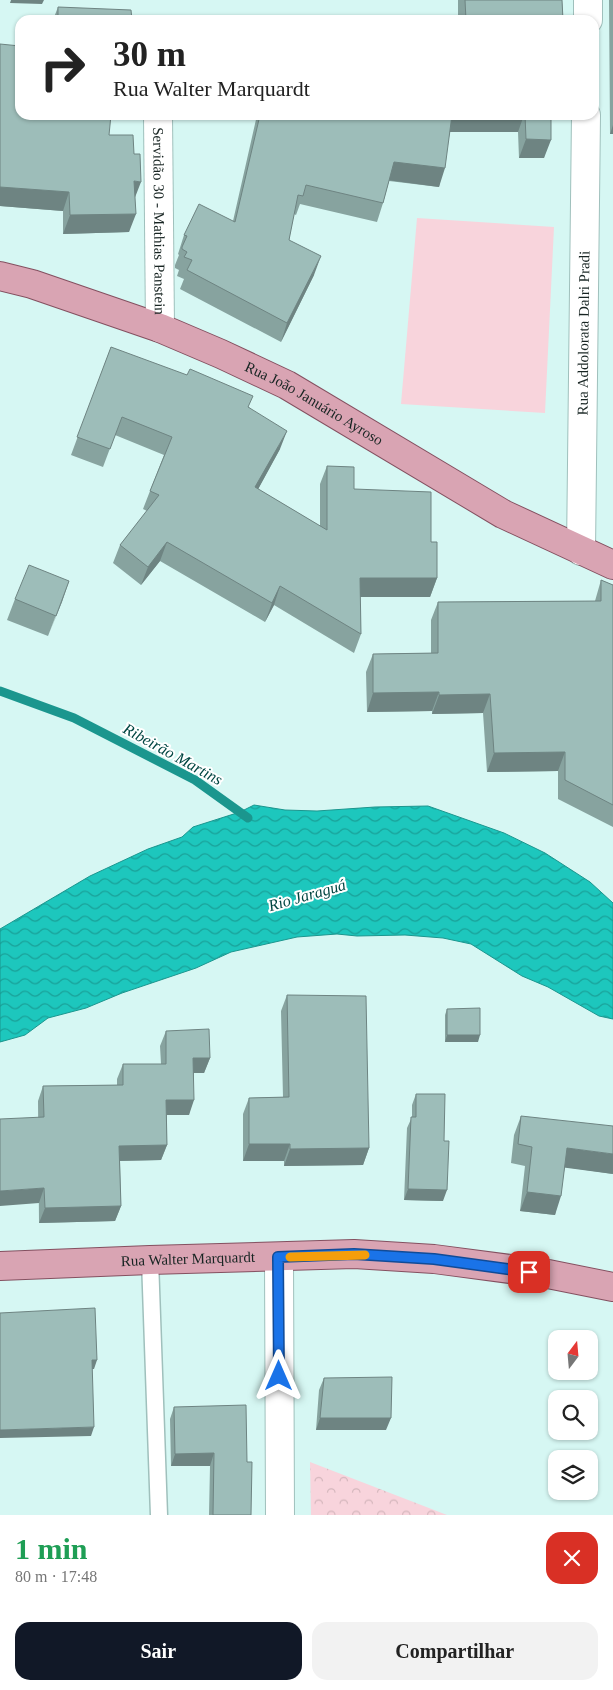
<!DOCTYPE html>
<html lang="pt">
<meta charset="utf-8">
<style>
:root{--surface:#fff;--page:#f2f2f2;--text:#222;--muted:#767676;--accent:#111827}
body{margin:0;font-family:Georgia,serif;background:var(--page);color:var(--text);height:100vh;display:flex;flex-direction:column;font-size:19px;white-space:nowrap}
*{box-sizing:border-box;margin:0}
p{font-size:16px;color:var(--muted)}
.icon{flex:none;width:28px;height:28px;fill:none;stroke:currentColor;stroke-width:2;stroke-linecap:round;stroke-linejoin:round}
.map{position:relative;height:1515px;overflow:hidden}
.panel{display:flex;flex-direction:column;background:var(--surface);flex:1}
.panel>*{flex:none}
.banner{position:absolute;left:15px;top:15px;width:584px;height:105px;border-radius:15px;box-shadow:0 1px 4px #0004;background:#fff;color:var(--text);overflow:hidden}
.needle{width:32px;rotate:16deg}
.fabs{position:absolute;left:548px;top:1330px;display:grid;gap:10px}
.fabs a{display:grid;place-items:center;width:50px;height:50px;border-radius:10px;background:var(--surface);box-shadow:0 1px 4px #0004;font-size:25px}
.pin{position:absolute;display:grid;place-items:center;width:42px;height:42px;color:#fff;margin:-21px;border-radius:10px;box-shadow:0 2px 8px #0006}
.me{position:absolute;width:55px;margin:-28px;rotate:0deg;stroke-linejoin:round;filter:drop-shadow(0 0 4px #0008)}
.turn{display:flex;align-items:center;gap:18px;height:105px;padding:0 15px;font-size:22px}
.turn .icon{width:65px;height:65px;stroke-width:2.5}
.turn b{display:block;font-size:35px;line-height:42px}
.round{display:grid;place-items:center;flex:none;width:52px;height:52px;border-radius:15px;background:var(--page)}
.headline{display:flex;align-items:center;justify-content:space-between;height:85px;padding:0 15px}
h1{font-size:30px;font-weight:600;line-height:38px;color:#1e9e55}
.cta{display:flex;gap:10px;margin-top:auto;padding:10px 15px}
.cta a{flex:1;height:58px;border-radius:15px;background:var(--accent);color:#fff;font-size:20px;font-weight:600;line-height:58px;text-align:center}
.cta a+a{background:var(--page);color:var(--text)}
.map>svg:first-child{display:block}
.forest{fill:url(#forest-crowns)}
.garden{fill:#f8d4dc}
.water{fill:url(#water-waves);stroke:#1b968e}
.lines{fill:none;stroke-linecap:round;stroke-linejoin:round}
.stream{stroke:#1b968e;stroke-width:9}
.lane-casing{stroke:#9fc0bc;stroke-width:19}
.street-casing{stroke:#9fc0bc;stroke-width:30}
.primary-casing{stroke:#845060;stroke-width:30}
.lane{stroke:#fff;stroke-width:16}
.street{stroke:#fff;stroke-width:28}
.primary{stroke:#d9a4b3;stroke-width:28}
.wall{fill:#87a39f}
.shaded-wall{fill:#6e8482}
.building{fill:#9dbdb9;stroke:#6e8482}
.route-casing{stroke:#114b97;stroke-width:12}
.route{stroke:#1a73e8;stroke-width:9}
.slow{stroke:#f59e0b;stroke-width:9}
.labels{text-anchor:middle;dominant-baseline:central;stroke-width:4;stroke-linejoin:round;paint-order:stroke}
.street-label{font-size:15px;fill:#172422;stroke:#fff}
.water-label{font-size:16px;font-style:italic;fill:#004642;stroke:#fff}
</style>
<div class="map">
<svg width="613" height="1515" viewBox="0 0 613 1515">
<defs>
<pattern id="forest-crowns" width="20" height="18" patternUnits="userSpaceOnUse" patternTransform="scale(1.25)"><rect width="20" height="18" fill="#f8d4dc"/><path d="M2 6a3 3 0 1 1 6 0M12 15a3 3 0 1 1 6 0" fill="none" stroke="#d4b6bc"/></pattern>
<pattern id="water-waves" width="16" height="10" patternUnits="userSpaceOnUse" patternTransform="scale(1.25)"><rect width="16" height="10" fill="#1dc7bd"/><path d="M0 5q4-4 8 0t8 0" fill="none" stroke="#19a199"/></pattern>
</defs>
<rect width="100%" height="100%" fill="#d6f7f3"/>
<!-- forest -->
<path class="forest" d="M 310,1462 L 447,1515 L 311,1515 Z"/>
<!-- garden -->
<path class="garden" d="M 417,218 L 554,227 L 545,413 L 401,404 Z"/>
<!-- water -->
<path class="water" d="M 254,805 L 285,810 L 317,811 L 375,807 L 428,806 L 504,833 L 545,853 L 590,882 L 613,903 L 613,1019 L 599,1016 L 548,987 L 522,976 L 471,944 L 443,938 L 405,935 L 357,936 L 337,934 L 297,937 L 231,952 L 196,968 L 122,993 L 86,1008 L 48,1018 L 25,1035 L 0,1042 L 0,929 L 90,876 L 148,849 L 182,837 L 193,827 L 240,812 Z"/>
<g class="lines">
<!-- stream -->
<path class="stream" d="M 0,691 L 74,718 L 195,780 L 248,818"/>
<defs>
<path id="lane" d="M 150,1260 L 159,1515"/>
<g id="street">
<path d="M 588,20 L 588,0"/>
<path id="s1" d="M 158,115 L 160,328"/>
<path id="s2" d="M 581,551 L 586,115"/>
<path d="M 279,1257 L 280,1515"/>
</g>
<g id="primary">
<path id="s3" d="M 0,276 L 32,284 L 160,328 L 221,354 L 287,385 L 503,514 L 613,565"/>
<path id="s4" d="M 0,1266 L 150,1260 L 354,1254 L 434,1259 L 548,1274 L 613,1287"/>
</g>
</defs>
<!-- lane casing -->
<use href="#lane" class="lane-casing"/>
<!-- street casing -->
<use href="#street" class="street-casing"/>
<!-- primary casing -->
<use href="#primary" class="primary-casing"/>
<!-- lane -->
<use href="#lane" class="lane"/>
<!-- street -->
<use href="#street" class="street"/>
<!-- primary -->
<use href="#primary" class="primary"/>
</g>
<!-- wall -->
<path class="wall" d="M 458,0 L 562,0 L 563,20 L 458,20 Z
M 609,0 L 613,0 L 613,134 L 610,134 Z
M 58,7 L 132,20 L 53,20 Z
M 0,44 L 109,135 L 135,198 L 129,232 L 63,234 L 63,211 L 0,206 Z
M 257,115 L 551,115 L 544,158 L 519,158 L 518,132 L 450,132 L 439,187 L 389,181 L 383,203 L 377,222 L 300,204 L 296,215 L 294,214 L 289,240 L 314,275 L 281,342 L 180,289 L 184,279 L 177,276 L 179,270 L 175,268 L 175,265 L 179,255 L 178,254 L 184,235 L 233,221 Z
M 111,347 L 249,407 L 280,449 L 258,489 L 320,526 L 320,484 L 327,466 L 354,489 L 431,542 L 437,578 L 430,597 L 360,597 L 361,634 L 354,653 L 274,605 L 265,622 L 160,561 L 141,585 L 113,563 L 120,545 L 147,511 L 143,509 L 164,455 L 115,435 L 103,467 L 71,455 Z
M 601,580 L 613,585 L 613,827 L 558,799 L 558,771 L 487,772 L 483,713 L 432,714 L 432,711 L 367,712 L 366,672 L 373,654 L 431,653 L 431,620 L 438,602 L 595,601 Z
M 69,581 L 48,636 L 7,620 L 15,599 Z
M 287,995 L 369,1148 L 363,1165 L 284,1166 L 284,1161 L 243,1161 L 243,1114 L 249,1098 L 283,1097 L 281,1011 Z
M 447,1009 L 478,1042 L 445,1042 L 445,1015 Z
M 166,1031 L 210,1058 L 204,1073 L 194,1073 L 189,1115 L 167,1115 L 167,1145 L 161,1160 L 120,1161 L 121,1206 L 115,1221 L 39,1223 L 38,1101 L 43,1086 L 117,1085 L 117,1079 L 123,1064 L 161,1064 L 160,1046 Z
M 416,1094 L 443,1201 L 404,1200 L 407,1128 L 412,1117 L 412,1105 Z
M 521,1116 L 613,1174 L 565,1167 L 555,1215 L 520,1211 L 525,1166 L 511,1163 L 514,1135 Z
M 324,1378 L 386,1430 L 316,1430 L 319,1390 Z
M 174,1407 L 247,1462 L 251,1515 L 209,1515 L 210,1466 L 171,1466 L 170,1419 Z"/>
<!-- shaded-wall -->
<path class="shaded-wall" d="M 11,0 L 44,0 L 42,4 L 10,3 Z
M 452,115 L 524,115 L 518,132 L 445,132 Z
M 613,125 L 613,134 L 610,134 Z
M 526,139 L 551,140 L 544,158 L 519,158 Z
M 394,162 L 445,168 L 439,187 L 387,180 Z
M 134,181 L 141,182 L 134,200 Z
M 0,187 L 69,192 L 63,211 L 0,206 Z
M 136,214 L 129,232 L 63,234 L 70,215 Z
M 321,256 L 314,275 L 281,342 L 287,323 Z
M 287,431 L 280,449 L 249,506 L 255,487 Z
M 167,542 L 160,561 L 141,585 L 148,567 Z
M 360,578 L 437,578 L 430,597 L 353,597 Z
M 69,581 L 62,602 L 48,636 L 56,616 Z
M 280,586 L 274,605 L 265,622 L 272,603 Z
M 439,692 L 432,711 L 367,712 L 373,693 Z
M 490,694 L 483,713 L 432,714 L 439,695 Z
M 565,752 L 558,771 L 487,772 L 494,753 Z
M 447,1035 L 480,1035 L 478,1042 L 445,1042 Z
M 193,1058 L 210,1058 L 204,1073 L 188,1073 Z
M 166,1100 L 194,1100 L 189,1115 L 161,1115 Z
M 249,1144 L 290,1144 L 284,1161 L 243,1161 Z
M 167,1145 L 161,1160 L 114,1161 L 119,1146 Z
M 369,1148 L 363,1165 L 284,1166 L 290,1149 Z
M 567,1148 L 613,1154 L 613,1174 L 560,1167 Z
M 44,1188 L 39,1203 L 0,1206 L 0,1191 Z
M 408,1189 L 447,1190 L 443,1201 L 404,1200 Z
M 527,1192 L 561,1196 L 555,1215 L 520,1211 Z
M 121,1206 L 115,1221 L 39,1223 L 45,1208 Z
M 92,1360 L 97,1360 L 94,1369 L 88,1369 Z
M 320,1418 L 391,1418 L 386,1430 L 316,1430 Z
M 94,1427 L 91,1436 L 0,1438 L 0,1430 Z
M 214,1453 L 210,1466 L 171,1466 L 175,1454 Z"/>
<!-- building -->
<path class="building" d="M 465,0 L 562,0 L 563,20 L 466,20 Z
M 58,7 L 131,10 L 132,20 L 58,20 Z
M 0,44 L 20,46 L 20,115 L 111,115 L 109,135 L 133,135 L 134,154 L 140,154 L 141,182 L 134,181 L 136,214 L 70,215 L 69,192 L 0,187 Z
M 260,115 L 452,115 L 445,168 L 394,162 L 383,203 L 306,185 L 303,196 L 298,195 L 289,240 L 321,256 L 287,323 L 187,270 L 192,260 L 184,257 L 187,252 L 182,249 L 182,247 L 187,236 L 184,235 L 199,204 L 235,222 Z
M 525,115 L 551,115 L 551,140 L 526,139 Z
M 111,347 L 187,375 L 190,369 L 253,396 L 248,407 L 287,431 L 255,487 L 327,530 L 327,466 L 354,467 L 354,489 L 431,492 L 431,542 L 437,542 L 437,578 L 360,578 L 361,634 L 280,586 L 272,603 L 167,542 L 148,567 L 120,545 L 159,495 L 150,491 L 172,437 L 122,417 L 110,449 L 77,437 Z
M 29,565 L 69,581 L 56,616 L 15,599 Z
M 601,580 L 613,585 L 613,805 L 565,780 L 565,752 L 494,753 L 490,694 L 439,695 L 439,692 L 373,693 L 373,654 L 438,653 L 438,602 L 601,601 Z
M 287,995 L 366,996 L 369,1148 L 290,1149 L 290,1144 L 249,1144 L 249,1098 L 289,1097 Z
M 480,1008 L 480,1035 L 447,1035 L 447,1009 Z
M 209,1029 L 210,1058 L 193,1058 L 194,1100 L 166,1100 L 167,1145 L 119,1146 L 121,1206 L 45,1208 L 44,1188 L 0,1191 L 0,1119 L 44,1117 L 43,1086 L 123,1085 L 123,1064 L 166,1064 L 166,1031 Z
M 416,1094 L 445,1094 L 444,1141 L 449,1141 L 447,1190 L 408,1189 L 411,1117 L 416,1117 Z
M 521,1116 L 613,1126 L 613,1154 L 567,1148 L 561,1196 L 527,1192 L 532,1147 L 518,1144 Z
M 95,1308 L 97,1360 L 92,1360 L 94,1427 L 0,1430 L 0,1313 Z
M 392,1377 L 391,1418 L 320,1418 L 324,1378 Z
M 246,1405 L 247,1462 L 252,1462 L 251,1515 L 213,1515 L 214,1453 L 175,1454 L 174,1407 Z"/>
<g class="lines">
<defs>
<path id="route" d="M 279,1376 L 278,1257 L 354,1254 L 434,1259 L 529,1272"/>
</defs>
<!-- route casing -->
<use href="#route" class="route-casing"/>
<!-- route -->
<use href="#route" class="route"/>
<!-- slow -->
<path class="slow" d="M 290,1257 L 365,1255"/>
</g>
<g class="labels">
<!-- street labels -->
<g class="street-label">
<text stroke="none"><textPath href="#s1" startOffset="106">Servidão 30 - Mathias Panstein</textPath></text>
<text stroke="none"><textPath href="#s2" startOffset="218">Rua Addolorata Dalri Pradi</textPath></text>
<text stroke="none"><textPath href="#s3" startOffset="340">Rua João Januário Ayroso</textPath></text>
<text stroke="none"><textPath href="#s4" startOffset="188">Rua Walter Marquardt</textPath></text>
</g>
<!-- water labels -->
<g class="water-label">
<text transform="translate(173 754) rotate(29)">Ribeirão Martins</text>
<text transform="translate(307 895) rotate(-16)">Rio Jaraguá</text>
</g>
</g>
</svg>
<div class="fabs">
<a><svg class="needle" viewBox="-14 -14 28 28"><path d="M0-13l5 13h-10z" fill="#e53935"/><path d="M0 13l5-13h-10z" fill="#767676"/></svg></a>
<a><svg class="icon" aria-label="search" viewBox="0 0 24 24"><circle cx="10" cy="10" r="6"/><path d="M15 15l6 6"/></svg></a>
<a><svg class="icon" aria-label="layers" viewBox="0 0 24 24"><path d="M12 4l9 5-9 5-9-5zM3 14l9 5 9-5"/></svg></a>
</div>
<div class="pin" style="left:529px;top:1272px;background:#d93025"><svg class="icon" aria-label="arrive" viewBox="0 0 24 24"><path d="M6 21V4h12l-3 4 3 4H6"/></svg></div>
<svg class="me" style="left:279px;top:1376px" viewBox="-20 -20 40 40"><path d="M0-17L14 15 0 8-14 15z" fill="#1a73e8" stroke="#fff" stroke-width="4"/></svg>
<div class="banner">
<div class="turn"><svg class="icon" aria-label="right" viewBox="0 0 24 24"><path d="M7 20v-9h11M14 6l5 5-5 5"/></svg><div><b>30 m</b>Rua Walter Marquardt</div></div>
</div>
</div>
<section class="panel">
<div class="headline"><div><h1>1 min</h1><p>80 m · 17:48</p></div><a class="round" style="background:#d93025;color:#fff"><svg class="icon" aria-label="close" viewBox="0 0 24 24"><path d="M6 6l12 12M18 6L6 18"/></svg></a></div>
<div class="cta"><a>Sair</a><a>Compartilhar</a></div>
</section>
